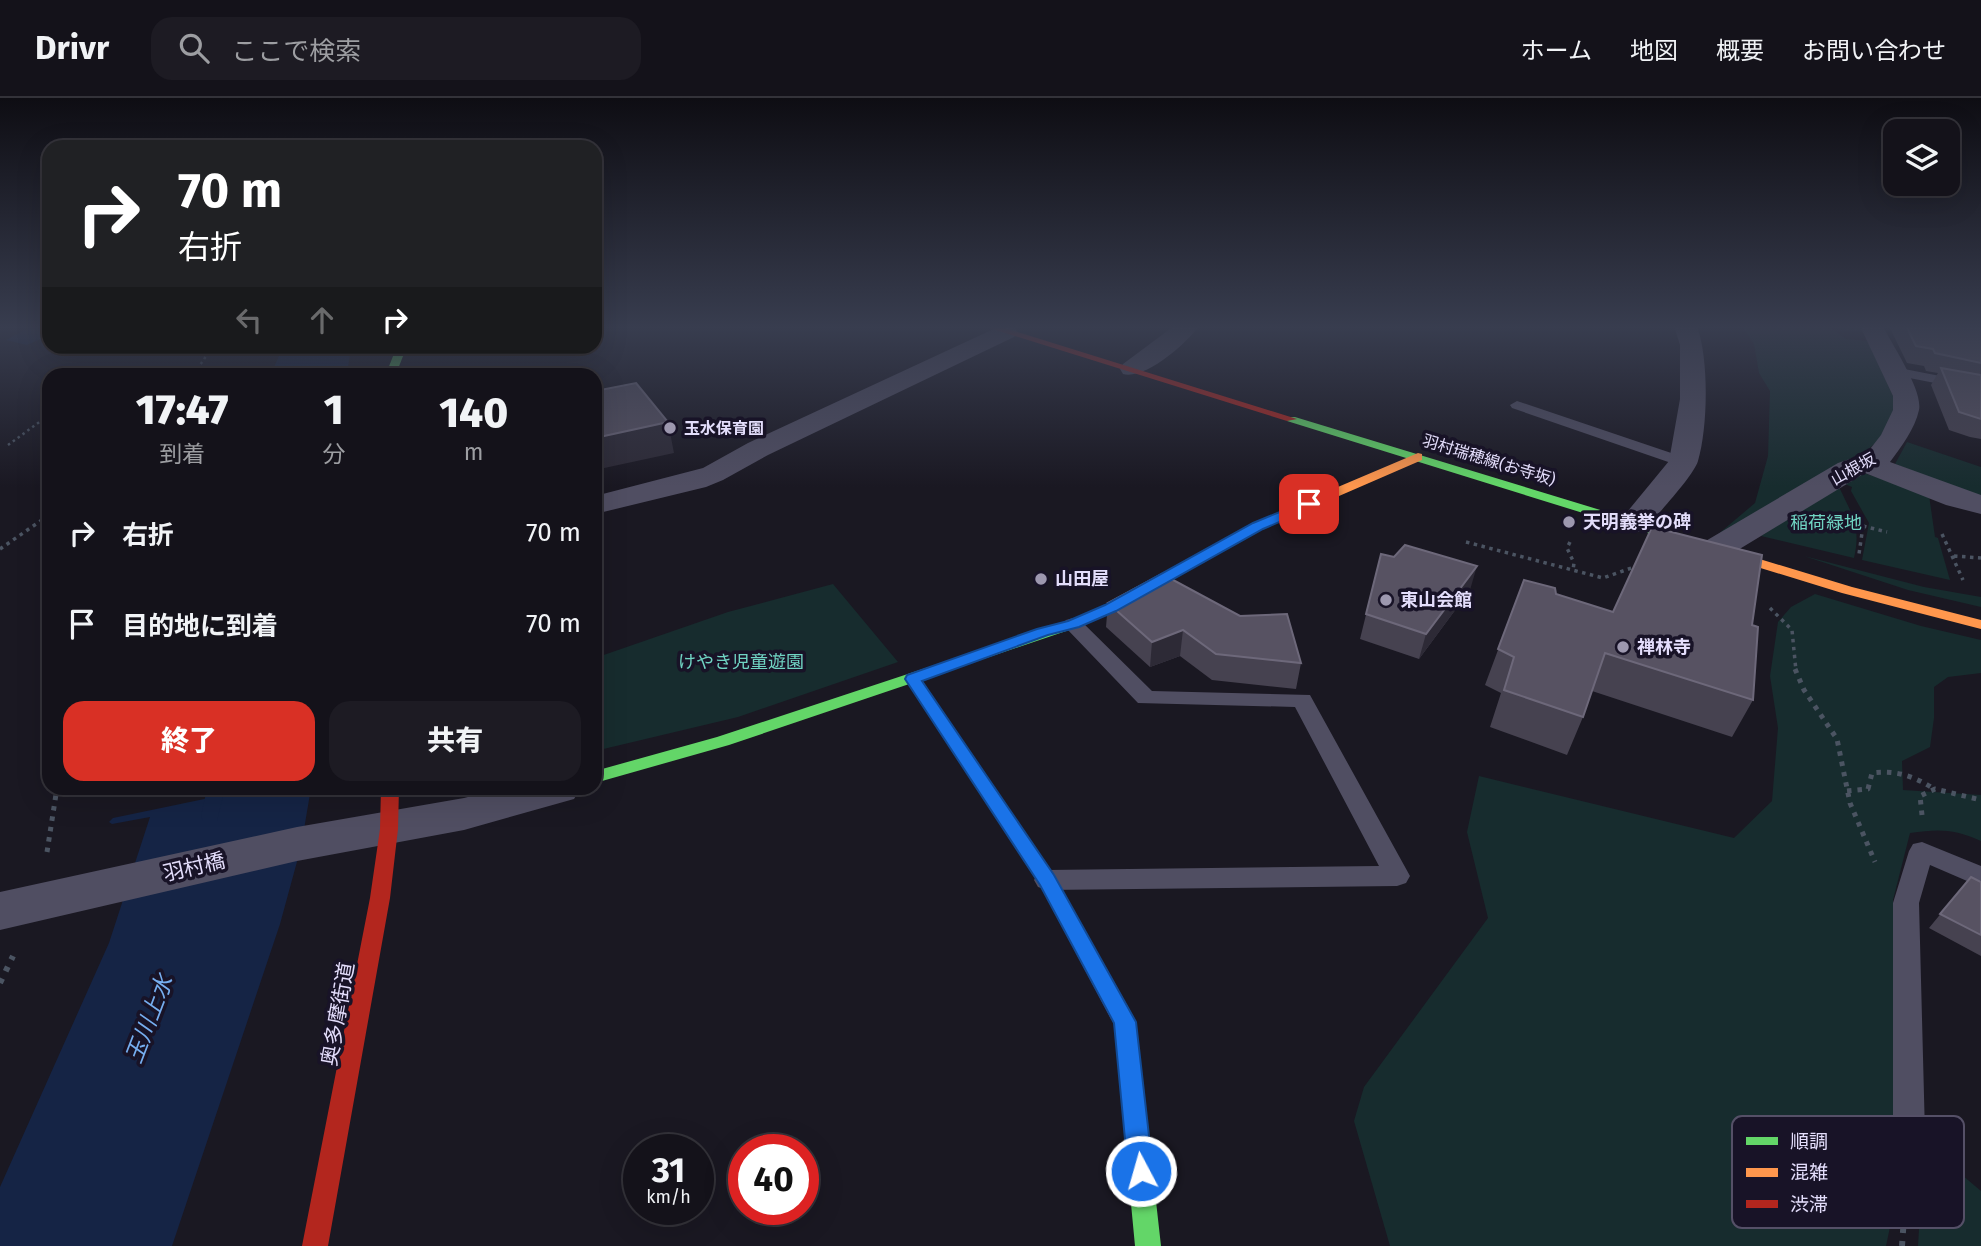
<!DOCTYPE html>
<html lang="ja">
<meta charset="utf-8">
<style>
:root{--surface:#14121a;--page:#1d1b23;--text:#f1f3f6;--muted:#9d9ea2;--line:#333239;--accent:#d93025}
body{margin:0;font-family:"Fira Sans","Noto Sans JP",sans-serif;background:var(--page);color:var(--text);height:100vh;display:flex;flex-direction:column;font-size:26px;white-space:nowrap}
*{box-sizing:border-box;margin:0}
p{font-size:23px;color:var(--muted)}
.icon{flex:none;width:38px;height:38px;fill:none;stroke:currentColor;stroke-width:2;stroke-linecap:round;stroke-linejoin:round}
.map{position:relative;flex:1;overflow:hidden}
.sheet{position:absolute;left:42px;top:270px;width:560px;height:427px;display:flex;flex-direction:column;background:var(--surface);border-radius:21px;box-shadow:0 7px 28px #0002,0 0 0 2px var(--line)}
.sheet>*{flex:none}
.top-card{position:absolute;left:42px;top:42px;width:560px;height:214px;border-radius:21px;box-shadow:0 7px 28px #0002,0 0 0 2px var(--line);background:#202124;color:#fff;overflow:hidden}
.controls{position:absolute;left:1883px;top:21px;display:grid;gap:14px}
.controls a{display:grid;place-items:center;width:77px;height:77px;border-radius:14px;background:var(--surface);box-shadow:0 7px 28px #0002,0 0 0 2px var(--line);font-size:35px}
.speed{position:absolute;left:623px;top:1036px;display:flex;gap:14px;font-size:35px;font-weight:700;text-align:center}
.speed>*{display:grid;place-content:center;width:91px;height:91px;border-radius:50%;background:var(--surface);box-shadow:0 7px 28px #0002,0 0 0 2px var(--line);line-height:1}
.speed small{font-size:18px;font-weight:400}
.speed .limit{border:10px solid #d22;background:#fff;color:#111}
.pin{position:absolute;display:grid;place-items:center;width:60px;height:60px;color:#fff;margin:-30px;border-radius:14px;box-shadow:0 4px 10px #0006}
.me{position:absolute;width:77px;margin:-38px;rotate:354deg;stroke-linejoin:round;filter:drop-shadow(0 0 5px #0008)}
.turn{display:flex;align-items:center;gap:24px;height:147px;padding:0 21px;font-size:32px}
.turn .icon{width:91px;height:91px;stroke-width:2.5}
.turn b{display:block;font-size:49px;line-height:60px}
.lanes{display:flex;align-items:center;height:66px;padding:0 21px;background:#0003;justify-content:center;gap:35px;direction:ltr}
.lanes .off{opacity:.35}
.eta{display:flex;justify-content:space-evenly;align-items:center;height:119px;text-align:center}
.eta b{font-size:42px;font-weight:800;line-height:49px}
.cta{display:flex;gap:14px;margin-top:auto;padding:14px 21px}
.cta a{flex:1;height:80px;border-radius:21px;background:var(--accent);color:#fff;font-size:28px;font-weight:800;line-height:80px;text-align:center}
.cta a+a{background:var(--page);color:var(--text)}
ul{padding:0;list-style:none}
li{display:flex;align-items:center;gap:21px;height:91px;padding:0 21px}
li div{flex:1}
li b{display:block;font-size:26px}
li em{font-style:normal}
header{display:flex;align-items:center;gap:42px;box-sizing:border-box;height:98px;padding:0 35px;background:var(--surface);border-bottom:2px solid var(--line)}
header strong{font-size:33px}
nav{display:flex;gap:38px;margin-inline-start:auto;font-size:24px}
.search{width:490px;height:63px;background:var(--page);display:flex;align-items:center;gap:18px;box-sizing:border-box;padding:0 24px;border-radius:21px;color:var(--muted);font-size:26px}
.map>svg:first-child{display:block}
.green{fill:#172c2e}
.water{fill:#152445}
.lines{fill:none;stroke-linecap:round;stroke-linejoin:round}
.stream{fill:#152445;fill-rule:evenodd}
.path-far3{stroke:#4b5462;stroke-width:2.5;stroke-dasharray:2.5 3.5;stroke-linecap:butt}
.path-far2{stroke:#4b5462;stroke-width:3.5;stroke-dasharray:3.5 4.5;stroke-linecap:butt}
.path-far1{stroke:#4b5462;stroke-width:5;stroke-dasharray:4.5 6;stroke-linecap:butt}
.path{stroke:#4b5462;stroke-width:6;stroke-dasharray:5 8;stroke-linecap:butt}
.lane{fill:#504e62;fill-rule:evenodd}
.street{fill:#504e62;fill-rule:evenodd}
.fast{fill:#63d668;fill-rule:evenodd}
.slow{fill:#ff974d;fill-rule:evenodd}
.jam{fill:#b3261e;fill-rule:evenodd}
.wall{fill:#464250}
.shaded-wall{fill:#2d2a36}
.building{fill:#575262;stroke:#6d687a;stroke-width:2}
.route{fill:#1a73e8;stroke:#114b97;stroke-width:2}
.poi-dot{fill:#9d98af;stroke:#181327;stroke-width:2.5}
.labels{text-anchor:middle;dominant-baseline:central;stroke-width:7;stroke-linejoin:round;paint-order:stroke}
.far-poi-label{font-size:16px;font-weight:bold;fill:#e3ddfb;stroke:#181327;text-anchor:start}
.far-street-label{font-size:16px;fill:#e3ddfb;stroke:#181327}
.poi-label{font-size:18px;font-weight:bold;fill:#e3ddfb;stroke:#181327;text-anchor:start}
.park-label{font-size:18px;fill:#70d4c3;stroke:#181327}
.near-street-label{font-size:21px;fill:#e3ddfb;stroke:#181327}
.near-water-label{font-size:23px;font-style:italic;fill:#76aef0;stroke:#181327}
.key{fill:#181327;stroke:#555067;stroke-width:2}
.key-label{font-size:19px;fill:#e3ddfb}
</style>
<header>
<strong>Drivr</strong>
<div class="search"><svg class="icon" aria-label="search" viewBox="0 0 24 24"><circle cx="10" cy="10" r="6"/><path d="M15 15l6 6"/></svg>ここで検索</div>
<nav><a>ホーム</a><a>地図</a><a>概要</a><a>お問い合わせ</a></nav>
</header>
<div class="map">
<svg width="1981" height="1148" viewBox="0 0 1981 1148">
<rect width="100%" height="100%" fill="#1a1822"/>
<!-- green -->
<path class="green" d="M 1742,228 L 1862,228 L 1865,234 L 1831,230 L 1846,241 L 1868,243 L 1893,298 L 1894,310 L 1885,337 L 1860,358 L 1716,438 L 1755,405 L 1768,358 L 1770,293 L 1759,275 L 1754,246 Z
M 1907,344 L 1981,369 L 1981,400 L 1895,366 Z
M 1864,375 L 1929,397 L 1935,439 L 1938,440 L 1950,482 L 1862,462 L 1869,425 L 1851,393 L 1852,389 L 1842,385 Z
M 1834,390 L 1840,391 C 1853,418 1861,430 1854,460 L 1761,438 Z
M 1804,458 L 1924,489 L 1981,499 L 1981,509 L 1908,492 Z
M 833,486 L 898,564 L 738,619 L 595,653 L 595,560 L 728,514 Z
M 1815,496 L 1921,528 L 1981,542 L 1981,575 L 1948,579 L 1934,589 L 1934,620 L 1930,649 L 1902,663 L 1903,692 L 1981,697 L 1981,743 C 1953,731 1940,731 1910,735 L 1893,802 L 1894,1028 L 1890,1129 L 1886,1148 L 1390,1148 L 1354,1023 L 1364,989 L 1488,820 L 1467,734 L 1479,678 L 1734,740 L 1772,703 L 1778,630 L 1770,578 L 1778,524 L 1791,509 Z
M 1924,1045 L 1981,1093 L 1981,1148 L 1918,1148 Z"/>
<!-- water -->
<path class="water" d="M 33,228 L 49,228 L 49,237 L 27,247 L 6,242 Z
M 283,249 L 351,249 L 347,276 L 271,276 Z
M 257,690 L 311,690 L 301,749 L 280,826 L 172,1148 L 0,1148 L 0,1089 L 109,845 L 150,719 L 112,726 L 109,724 L 113,720 Z"/>
<g class="lines">
<!-- stream -->
<path class="stream" d="M 207,690 L 225,690 L 217,723 L 203,723 L 201,718 Z"/>
<!-- path-far3 -->
<path class="path-far3" d="M 194,276 L 213,248
M 8,347 L 49,317"/>
<!-- path-far2 -->
<path class="path-far2" d="M 1856,414 L 1863,428 L 1859,456
M 1863,428 L 1887,434
M 1942,436 L 1963,482
M 1466,444 L 1603,480 L 1637,468
M 1570,444 L 1567,450 L 1574,465 L 1573,472
M 0,451 L 49,417
M 1954,458 L 1981,460
M 1770,510 L 1792,532 L 1796,573"/>
<!-- path-far1 -->
<path class="path-far1" d="M 1795,571 L 1804,592 L 1837,641 L 1850,705 L 1875,764
M 1847,693 L 1868,691 L 1872,675 C 1896,672 1914,678 1934,691
M 1922,717 L 1920,698 L 1935,691 L 1981,702
M 47,754 L 57,690"/>
<!-- path -->
<path class="path" d="M 0,885 L 13,858
M 1902,1148 L 1907,1076"/>
<!-- lane -->
<path class="lane" d="M 1894,269 L 1981,286 L 1981,294 L 1889,276 L 1887,273 Z
M 1517,303 L 1689,361 L 1691,364 L 1683,369 L 1677,367 L 1512,310 L 1510,307 Z
M 1073,520 L 1080,522 L 1152,593 L 1310,597 L 1410,778 L 1406,785 L 1397,788 L 1047,792 L 1038,789 L 1034,782 L 1038,775 L 1047,772 L 1379,768 L 1295,609 L 1138,605 L 1066,530 L 1063,526 L 1066,522 Z
M 1922,744 L 1981,768 L 1981,789 L 1930,767 L 1919,805 L 1925,1036 L 1920,1047 L 1909,1051 L 1898,1047 L 1893,1036 L 1893,805 L 1909,753 L 1913,746 Z"/>
<!-- street -->
<path class="street" d="M 1012,228 L 1018,234 L 1014,239 L 768,357 L 723,382 L 706,389 L 595,416 L 595,398 L 703,370 L 748,345 L 998,229 Z
M 1174,228 L 1199,228 C 1186,246 1145,282 1123,276 L 1120,271 L 1123,266 Z
M 1674,228 L 1697,228 C 1709,261 1708,329 1698,363 C 1693,379 1657,416 1645,432 L 1634,435 L 1623,432 L 1618,425 L 1669,363 L 1680,301 L 1680,247 Z
M 1860,228 L 1883,228 C 1892,247 1923,292 1919,312 C 1915,331 1901,349 1890,364 L 1981,397 L 1981,416 L 1946,407 L 1865,375 L 1728,458 L 1716,461 L 1704,458 L 1700,451 L 1704,444 L 1838,365 L 1867,355 L 1881,337 L 1893,312 L 1893,298 Z
M 503,690 L 581,690 L 574,701 L 464,732 L 297,763 L 0,832 L 0,794 L 297,729 L 464,700 Z"/>
<!-- fast -->
<path class="fast" d="M 397,248 L 407,248 L 396,276 L 386,276 Z
M 1287,319 L 1295,319 L 1712,446 L 1714,449 L 1707,453 L 1702,452 L 1287,323 Z
M 1177,469 L 1184,473 L 1182,476 L 1115,513 L 1078,529 L 729,647 L 595,685 L 595,673 L 717,639 L 1068,523 L 1105,507 Z
M 1119,905 L 1127,907 L 1136,924 L 1161,1148 L 1135,1148 L 1114,926 L 1108,914 L 1111,907 Z"/>
<!-- slow -->
<path class="slow" d="M 1418,355 L 1422,356 L 1422,362 L 1263,431 L 1182,476 L 1172,476 L 1170,473 L 1253,425 Z
M 1707,445 L 1852,489 L 1981,522 L 1981,531 L 1842,495 L 1702,452 L 1700,449 Z"/>
<!-- jam -->
<path class="jam" d="M 983,228 L 998,228 L 1297,321 L 1287,323 Z
M 913,576 L 919,578 L 1054,777 L 1127,907 L 1130,914 L 1127,921 L 1119,923 L 1111,921 L 1040,787 L 905,581 Z
M 381,690 L 399,690 L 398,731 L 390,800 L 328,1148 L 302,1148 L 370,800 L 380,731 Z"/>
</g>
<!-- wall -->
<path class="wall" d="M 1889,228 L 1981,228 L 1981,341 L 1970,339 L 1949,332 L 1931,287 L 1938,275 L 1926,273 L 1924,268 L 1907,265 Z
M 1381,456 L 1470,492 L 1419,561 L 1360,541 Z
M 1524,482 L 1556,496 L 1613,514 L 1752,527 L 1753,602 L 1732,639 L 1592,593 L 1583,619 L 1567,657 L 1490,629 L 1501,595 L 1485,587 Z
M 1108,505 L 1301,565 L 1296,591 L 1212,582 L 1180,558 L 1150,569 L 1106,529 Z
M 1971,779 L 1981,784 L 1981,858 L 1929,830 Z"/>
<!-- shaded-wall -->
<path class="shaded-wall" d="M 668,324 L 674,355 L 595,372 L 595,340 Z
M 1477,468 L 1470,492 L 1419,561 L 1426,536 Z
M 1183,532 L 1180,558 L 1150,569 L 1152,544 Z"/>
<!-- building -->
<path class="building" d="M 1906,228 L 1981,228 L 1981,265 L 1935,255 L 1933,251 L 1916,248 Z
M 1941,270 L 1981,277 L 1981,321 L 1959,314 Z
M 636,285 L 668,324 L 595,340 L 595,293 Z
M 1652,429 L 1762,457 L 1752,527 L 1758,529 L 1753,602 L 1605,555 L 1583,619 L 1504,592 L 1514,559 L 1498,551 L 1524,482 L 1555,490 L 1556,496 L 1613,514 Z
M 1405,447 L 1477,468 L 1426,536 L 1366,516 L 1381,456 L 1394,459 Z
M 1162,476 L 1240,518 L 1287,516 L 1301,565 L 1216,556 L 1183,532 L 1152,544 L 1108,505 Z
M 1971,779 L 1981,784 L 1981,837 L 1940,816 Z"/>
<!-- sky -->
<linearGradient id="sky" x2="0" y2="1"><stop stop-color="#0e0d13"/><stop offset="0.59" stop-color="#383d4f"/><stop offset="1" stop-color="#383d4f" stop-opacity="0"/></linearGradient>
<rect width="1981" height="389" fill="url(#sky)"/>
<!-- route -->
<path class="route" d="M 1309,402 L 1315,406 L 1314,409 L 1263,431 L 1116,513 L 1079,529 L 1048,537 L 922,583 L 1054,777 L 1136,924 L 1153,1073 L 1150,1082 L 1141,1086 L 1132,1082 L 1128,1073 L 1114,925 L 1040,787 L 905,581 L 907,577 L 1037,531 L 1068,523 L 1105,507 L 1253,425 Z"/>
<!-- markers -->
<g class="poi-dot">
<circle cx="670" cy="330" r="7"/>
<circle cx="1569" cy="424" r="7"/>
<circle cx="1041" cy="481" r="7"/>
<circle cx="1386" cy="502" r="7"/>
<circle cx="1623" cy="549" r="7"/>
</g>
<g class="labels">
<!-- far-poi labels -->
<g class="far-poi-label">
<text x="684" y="330">玉水保育園</text>
</g>
<!-- far-street labels -->
<g class="far-street-label">
<text transform="translate(1489 362) rotate(17)">羽村瑞穂線(お寺坂)</text>
<text transform="translate(1853 371) rotate(-29)">山根坂</text>
</g>
<!-- poi labels -->
<g class="poi-label">
<text x="1583" y="424">天明義挙の碑</text>
<text x="1055" y="481">山田屋</text>
<text x="1400" y="502">東山会館</text>
<text x="1637" y="549">禅林寺</text>
</g>
<!-- park labels -->
<g class="park-label">
<text x="1826" y="425">稲荷緑地</text>
<text x="741" y="564">けやき児童遊園</text>
</g>
<!-- near-street labels -->
<g class="near-street-label">
<text transform="translate(194 769) rotate(-13)">羽村橋</text>
<text transform="translate(338 916) rotate(-80)">奥多摩街道</text>
</g>
<!-- near-water labels -->
<g class="near-water-label">
<text transform="translate(149 921) rotate(-69)">玉川上水</text>
</g>
</g>
<!-- legend -->
<rect x="1732" y="1018" width="232" height="112" rx="10" class="key"/>
<rect x="1746" y="1039" width="32" height="8" fill="#63d668"/>
<rect x="1746" y="1070" width="32" height="9" fill="#ff974d"/>
<rect x="1746" y="1102" width="32" height="8" fill="#b3261e"/>
<g class="key-label">
<text x="1790" y="1050">順調</text>
<text x="1790" y="1081">混雑</text>
<text x="1790" y="1113">渋滞</text>
</g>
</svg>
<div class="controls">
<a><svg class="icon" aria-label="layers" viewBox="0 0 24 24"><path d="M12 4l9 5-9 5-9-5zM3 14l9 5 9-5"/></svg></a>
</div>
<div class="speed"><div>31<small>km/h</small></div><div class="limit">40</div></div>
<div class="pin" style="left:1309px;top:406px;background:#d93025"><svg class="icon" aria-label="arrive" viewBox="0 0 24 24"><path d="M6 21V4h12l-3 4 3 4H6"/></svg></div>
<svg class="me" style="left:1141px;top:1073px" viewBox="-20 -20 40 40"><circle r="17" fill="#1a73e8" stroke="#fff" stroke-width="3"/><path d="M0-11L8 9 0 5-8 9z" fill="#fff"/></svg>
<div class="top-card">
<div class="turn"><svg class="icon" aria-label="right" viewBox="0 0 24 24"><path d="M7 20v-9h11M14 6l5 5-5 5"/></svg><div><b>70 m</b>右折</div></div>
<div class="lanes"><svg class="icon off" aria-label="left" viewBox="0 0 24 24"><path d="M17 20v-9H6M10 6l-5 5 5 5"/></svg><svg class="icon off" aria-label="ahead" viewBox="0 0 24 24"><path d="M12 20V5M6 11l6-6 6 6"/></svg><svg class="icon" aria-label="right" viewBox="0 0 24 24"><path d="M7 20v-9h11M14 6l5 5-5 5"/></svg></div>
</div>
<section class="sheet">
<div class="eta">
<div><b>17:47</b><p>到着</p></div>
<div><b>1</b><p>分</p></div>
<div><b>140</b><p>m</p></div>
</div>
<ul>
<li><svg class="icon" aria-label="right" viewBox="0 0 24 24"><path d="M7 20v-9h11M14 6l5 5-5 5"/></svg><div><b>右折</b></div><em>70 m</em></li>
<li><svg class="icon" aria-label="arrive" viewBox="0 0 24 24"><path d="M6 21V4h12l-3 4 3 4H6"/></svg><div><b>目的地に到着</b></div><em>70 m</em></li>
</ul>
<div class="cta"><a>終了</a><a>共有</a></div>
</section>
</div>
